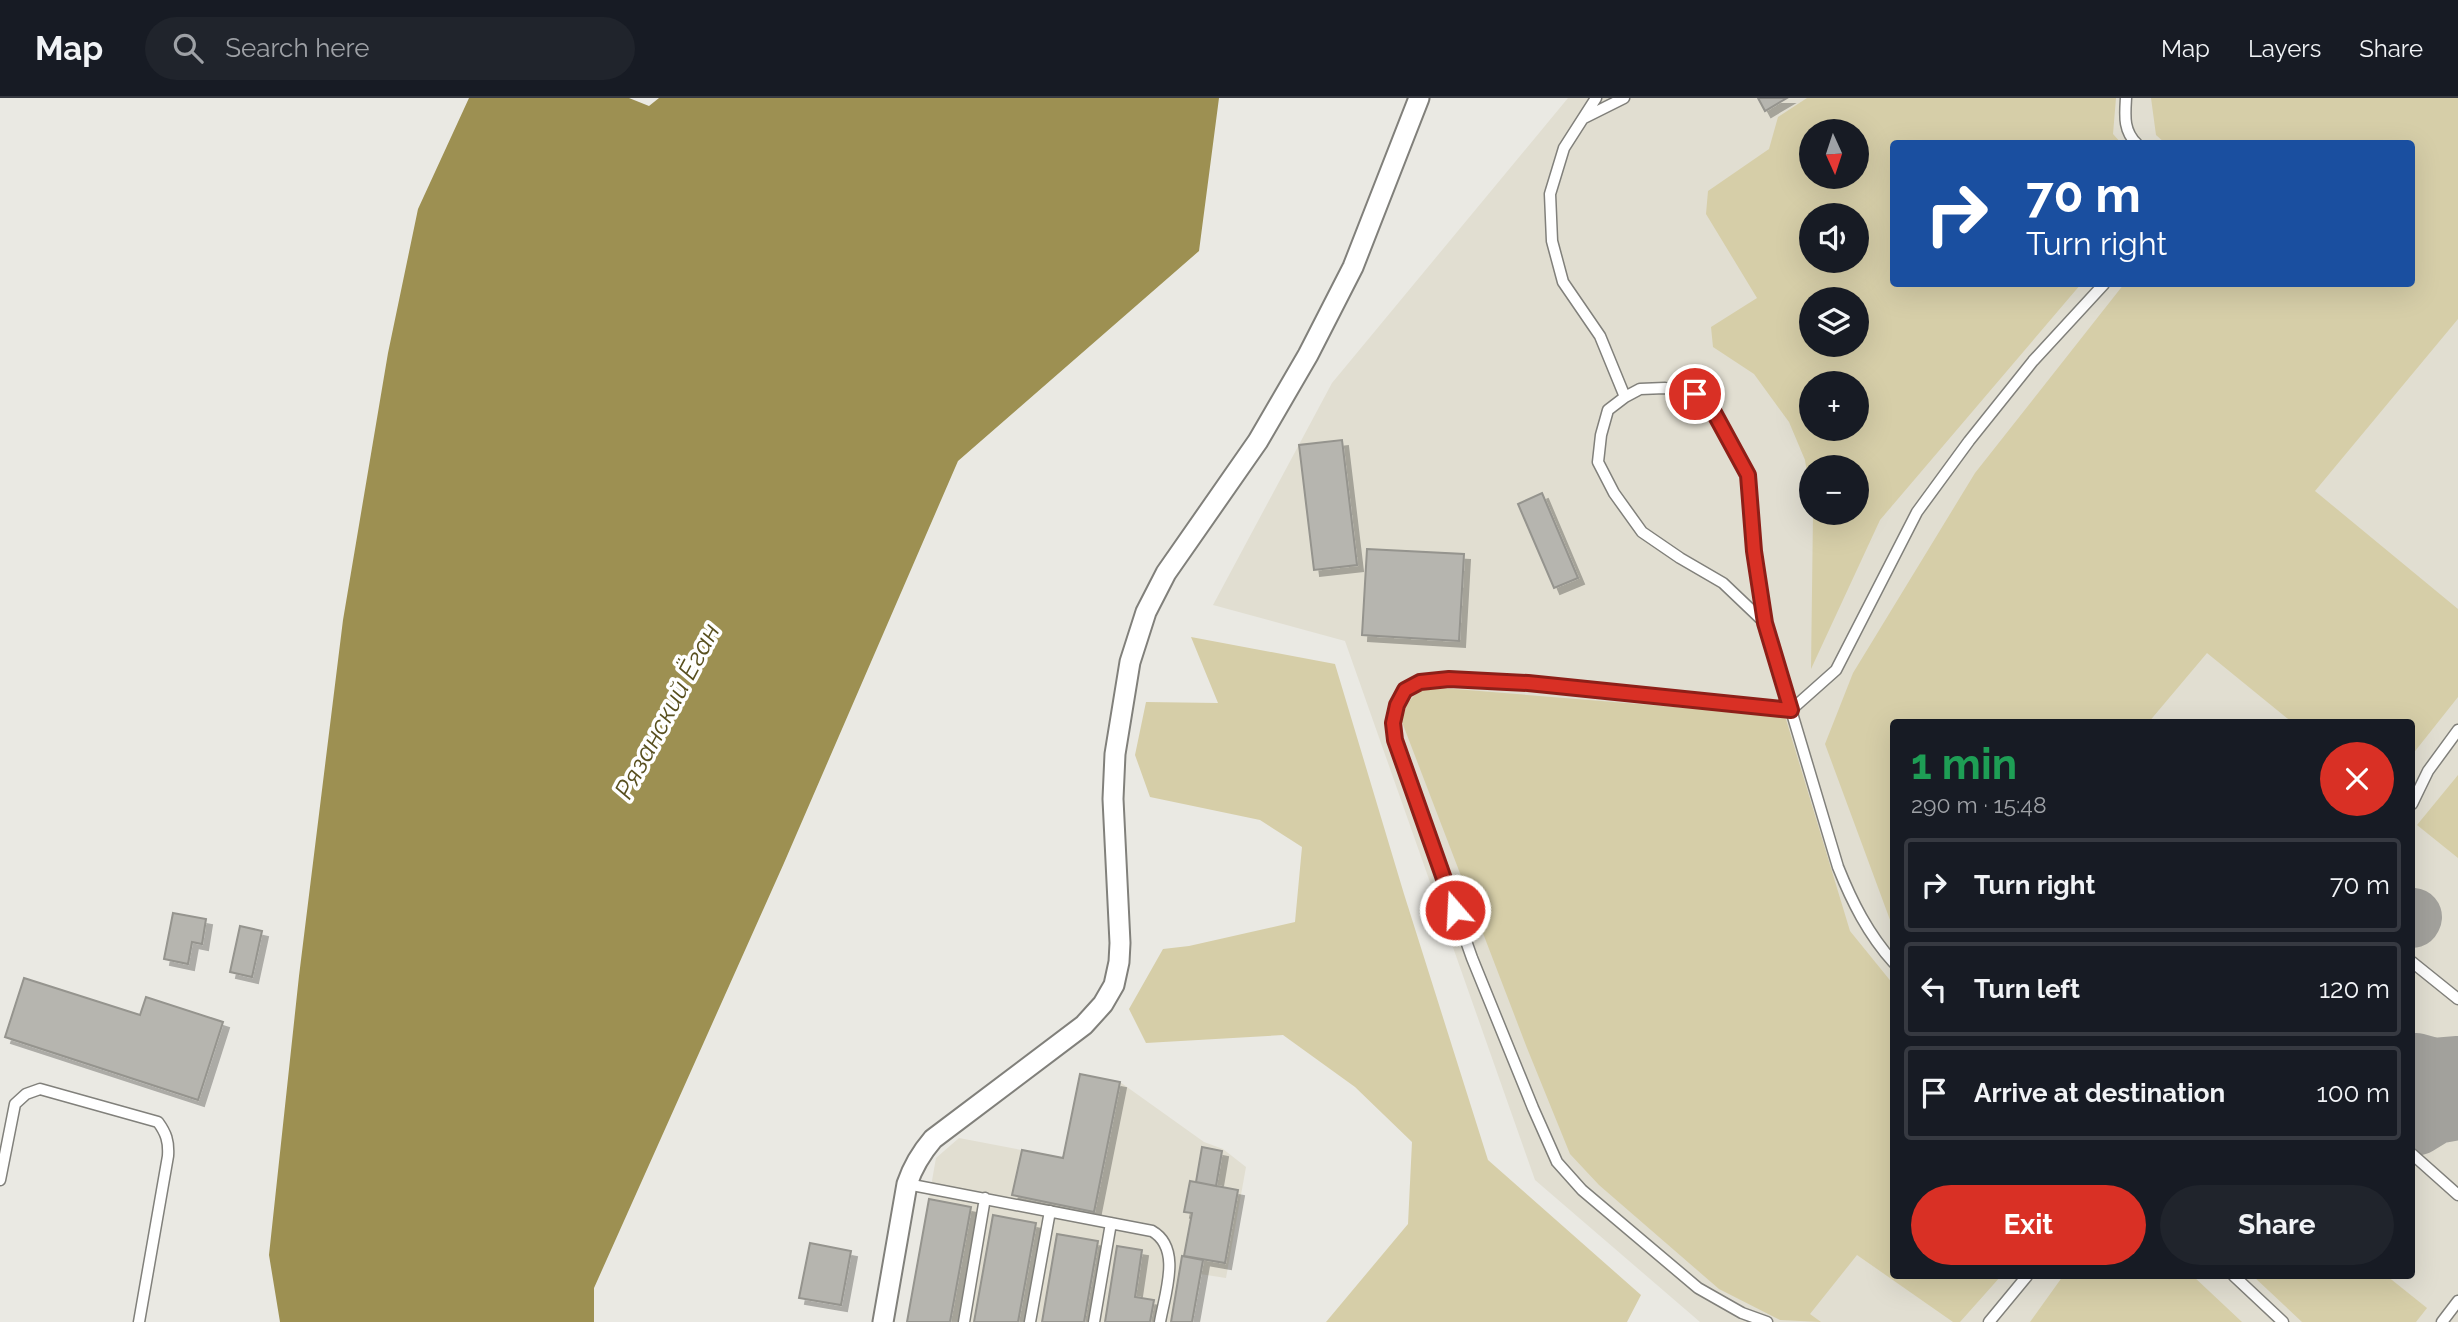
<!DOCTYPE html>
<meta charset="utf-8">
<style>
:root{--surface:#171b24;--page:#20242c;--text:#f1f3f6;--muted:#9ea1a6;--line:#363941;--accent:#d93025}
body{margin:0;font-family:Raleway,sans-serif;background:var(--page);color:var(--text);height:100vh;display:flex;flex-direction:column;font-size:26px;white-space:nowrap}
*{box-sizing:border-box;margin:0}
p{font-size:23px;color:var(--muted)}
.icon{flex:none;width:38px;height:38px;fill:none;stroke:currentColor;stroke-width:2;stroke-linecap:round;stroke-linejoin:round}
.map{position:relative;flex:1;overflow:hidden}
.panel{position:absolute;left:1890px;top:621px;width:525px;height:560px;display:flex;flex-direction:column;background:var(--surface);border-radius:7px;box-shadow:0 7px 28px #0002}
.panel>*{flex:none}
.banner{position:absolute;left:1890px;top:42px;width:525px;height:147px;border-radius:7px;box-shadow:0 7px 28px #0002;background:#1a4fa0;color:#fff;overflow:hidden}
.needle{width:46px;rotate:177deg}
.controls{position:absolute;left:1799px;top:21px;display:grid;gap:14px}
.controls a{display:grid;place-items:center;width:70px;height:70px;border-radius:50%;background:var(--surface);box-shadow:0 7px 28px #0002;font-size:35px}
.pin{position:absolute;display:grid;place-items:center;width:60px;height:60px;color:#fff;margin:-30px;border:4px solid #fff;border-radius:50%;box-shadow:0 2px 7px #0007}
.me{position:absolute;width:77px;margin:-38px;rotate:341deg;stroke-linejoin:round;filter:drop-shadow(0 0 5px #0008)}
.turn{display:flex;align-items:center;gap:24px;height:147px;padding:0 21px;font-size:32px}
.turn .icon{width:91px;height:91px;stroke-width:2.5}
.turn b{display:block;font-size:49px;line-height:60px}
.round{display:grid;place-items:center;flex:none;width:74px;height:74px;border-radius:37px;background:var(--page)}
.overview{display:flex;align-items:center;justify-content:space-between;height:119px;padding:0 21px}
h1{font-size:42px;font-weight:700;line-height:52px;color:#1e9e55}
.action{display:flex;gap:14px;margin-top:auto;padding:14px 21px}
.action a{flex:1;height:80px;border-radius:42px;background:var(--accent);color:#fff;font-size:28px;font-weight:700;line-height:80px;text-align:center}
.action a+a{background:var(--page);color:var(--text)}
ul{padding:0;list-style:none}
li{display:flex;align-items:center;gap:21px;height:94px;margin:0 14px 10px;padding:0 7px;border:4px solid var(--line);border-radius:7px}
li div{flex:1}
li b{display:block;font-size:26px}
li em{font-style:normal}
header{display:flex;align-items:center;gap:42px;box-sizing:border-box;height:98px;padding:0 35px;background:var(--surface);border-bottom:2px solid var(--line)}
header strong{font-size:33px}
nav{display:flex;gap:38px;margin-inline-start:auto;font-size:24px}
.search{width:490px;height:63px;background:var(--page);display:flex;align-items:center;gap:18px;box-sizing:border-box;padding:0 24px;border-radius:38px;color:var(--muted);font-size:26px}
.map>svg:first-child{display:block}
.built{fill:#e1ded1;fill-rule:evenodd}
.green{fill:#d6cea8;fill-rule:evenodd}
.water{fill:#9d9052}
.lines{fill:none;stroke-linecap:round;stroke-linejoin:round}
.taxiway{stroke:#a2a19c;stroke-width:58}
.building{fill:#b6b5af;stroke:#95948e;stroke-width:2;filter:url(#shadow)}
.service-casing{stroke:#81807b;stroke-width:13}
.minor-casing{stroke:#81807b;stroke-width:23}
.service{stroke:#fff;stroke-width:10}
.minor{stroke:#fff;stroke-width:19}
.route-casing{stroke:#8d1f18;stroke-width:18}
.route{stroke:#d93025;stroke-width:12}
.labels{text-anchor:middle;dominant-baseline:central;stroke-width:7;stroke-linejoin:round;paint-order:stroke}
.water-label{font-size:26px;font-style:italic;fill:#584f1e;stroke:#fff}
</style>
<header>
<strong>Map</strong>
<div class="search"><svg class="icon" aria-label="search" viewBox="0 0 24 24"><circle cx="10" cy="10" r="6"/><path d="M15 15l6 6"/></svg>Search here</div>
<nav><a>Map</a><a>Layers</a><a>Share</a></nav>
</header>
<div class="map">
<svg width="2458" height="1224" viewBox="0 0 2458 1224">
<defs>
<filter id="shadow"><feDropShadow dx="6" dy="6" stdDeviation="0" flood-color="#0004"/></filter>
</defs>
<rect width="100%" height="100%" fill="#eae9e3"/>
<!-- built -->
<path class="built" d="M 1568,0 L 2458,0 L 2458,1224 L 1700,1224 L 1535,1082 L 1345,543 L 1213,507 L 1332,285 ZM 1811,33 L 1857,33 L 1857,79 L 1811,79 ZM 1894,46 L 2412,46 L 2412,186 L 1894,186 ZM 1811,117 L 1857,117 L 1857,163 L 1811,163 ZM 1811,201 L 1857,201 L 1857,247 L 1811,247 ZM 1811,285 L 1857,285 L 1857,331 L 1811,331 ZM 1811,369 L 1857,369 L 1857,415 L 1811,415 ZM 1894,625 L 2412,625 L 2412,1178 L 1894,1178 Z
M 1080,976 L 1120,984 L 1204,1044 L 1223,1051 L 1246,1069 L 1226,1180 L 1200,1176 L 1192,1224 L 907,1224 L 936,1060 L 959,1040 L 1063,1060 Z"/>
<!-- green -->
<path class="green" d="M 1807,0 L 2116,0 L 2113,36 L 2121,45 L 1894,46 L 1894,186 L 2081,186 L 1880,422 L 1811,571 L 1813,415 L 1857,415 L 1857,369 L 1811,369 L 1811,401 L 1805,362 L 1789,324 L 1754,276 L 1713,249 L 1711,229 L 1757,200 L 1706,116 L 1708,93 L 1769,51 L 1778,19 ZM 1857,33 L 1857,79 L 1811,79 L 1811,33 ZM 1857,117 L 1857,163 L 1811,163 L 1811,117 ZM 1857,201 L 1857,247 L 1811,247 L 1811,201 ZM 1857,285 L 1857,331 L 1811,331 L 1811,285 Z
M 2151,0 L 2458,0 L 2458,221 L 2315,393 L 2458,511 L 2458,599 L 2412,657 L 2412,625 L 2293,625 L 2207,555 L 2148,625 L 1894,625 L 1893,830 L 1825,646 L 1853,575 L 1975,375 L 2124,186 L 2412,186 L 2412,46 L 2165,45 L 2156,37 Z
M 1191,539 L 1335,566 L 1404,796 L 1488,1062 L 1641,1197 L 1627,1224 L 1326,1224 L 1408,1126 L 1412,1044 L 1355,989 L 1283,937 L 1146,945 L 1129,911 L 1163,851 L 1189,848 L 1295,824 L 1302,749 L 1260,722 L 1150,699 L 1135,657 L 1146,604 L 1218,605 Z
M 1430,589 L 1785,618 L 1850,833 L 1893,886 L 1894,1178 L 2001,1178 L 1960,1224 L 1953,1224 L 1857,1157 L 1810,1216 L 1821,1224 L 1780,1222 L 1719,1191 L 1599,1087 L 1570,1056 L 1527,950 L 1402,624 C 1406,605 1410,597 1430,589 Z
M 2458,677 L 2458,760 L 2417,727 Z
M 2063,1178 L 2193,1178 L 2242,1224 L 2030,1224 Z
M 2253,1178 L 2387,1178 L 2427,1210 L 2416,1224 L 2302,1224 Z"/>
<!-- water -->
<path class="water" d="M 469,0 L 629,0 L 649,8 L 659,0 L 1219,0 L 1199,153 L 958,363 L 784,765 L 594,1190 L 594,1224 L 280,1224 L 269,1157 L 299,878 L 343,522 L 388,255 L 418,111 Z"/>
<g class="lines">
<!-- taxiway -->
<path class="taxiway" d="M 2412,821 L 2413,819
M 2458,967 L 2434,969 L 2416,964 C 2429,987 2429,1004 2418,1028 L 2436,1017 L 2458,1013"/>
</g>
<!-- building -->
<path class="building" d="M 1758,0 L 1787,0 L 1765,13 Z
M 1342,342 L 1357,467 L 1314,472 L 1299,347 Z
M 1542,395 L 1578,480 L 1554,490 L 1518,406 Z
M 1367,451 L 1464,456 L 1459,543 L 1362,537 Z
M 173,815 L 206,821 L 202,846 L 192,844 L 188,866 L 164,861 Z
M 240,828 L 262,833 L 252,879 L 230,874 Z
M 24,880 L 140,917 L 146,899 L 223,924 L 198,1002 L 5,939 Z
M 1080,976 L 1120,984 L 1094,1114 L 1012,1097 L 1022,1052 L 1063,1060 Z
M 1202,1049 L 1222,1053 L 1216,1088 L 1196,1084 Z
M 1190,1083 L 1238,1092 L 1225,1165 L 1184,1158 L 1192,1115 L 1184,1114 Z
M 929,1101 L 971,1109 L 950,1224 L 907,1224 Z
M 993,1117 L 1036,1125 L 1018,1224 L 974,1224 Z
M 1057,1136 L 1098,1143 L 1084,1224 L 1042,1224 Z
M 810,1145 L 851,1153 L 841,1207 L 799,1200 Z
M 1117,1148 L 1142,1152 L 1135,1199 L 1154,1202 L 1150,1224 L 1105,1224 Z
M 1182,1158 L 1203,1162 L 1192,1224 L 1171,1224 Z"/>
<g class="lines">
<defs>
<path id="service" d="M 1596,0 L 1564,50 L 1550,96 L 1552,143 L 1563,184 L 1600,238 L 1625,299
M 2126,0 C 2125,17 2123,33 2137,46
M 1584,20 L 1624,0
M 1765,525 L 1723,485 L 1680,460 L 1642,434 L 1614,395 L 1598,364 L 1601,337 L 1608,312 L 1625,299 L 1640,291 L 1665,290 L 1695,296 L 1711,309 L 1748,377 L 1754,452 L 1765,525 L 1838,769 C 1852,804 1868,836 1894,865
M 2412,706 L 2428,673 L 2458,632
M 2412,864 L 2458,901
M 2412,1056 L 2458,1097
M 0,1082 L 15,1006 L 26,996 L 40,991 L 158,1024 C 166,1035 169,1043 168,1058 L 139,1224
M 907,1086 L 1152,1133 C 1182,1150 1165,1195 1160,1224
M 2234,1178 L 2283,1224
M 964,1224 L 985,1100
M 1030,1224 L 1050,1113
M 1094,1224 L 1111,1125
M 1767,1224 L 1742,1215 L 1698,1190 L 1582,1092 L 1557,1064 L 1533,1010 L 1472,860 L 1395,642 L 1393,625 L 1397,607 L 1405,592 L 1420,584 L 1449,581 L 1528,585 L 1791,612 L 1836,572 L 1917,414 L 1969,343 L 2033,263 L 2104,186
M 1989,1224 L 2027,1178
M 2442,1224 L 2458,1203"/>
<path id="minor" d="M 883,1224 L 907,1086 C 913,1068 921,1055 933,1041 L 1084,927 L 1103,906 L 1114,887 L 1119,864 L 1120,845 L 1113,701 L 1115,656 L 1130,564 L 1146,514 L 1166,475 L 1258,343 L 1308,257 L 1353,169 L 1419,0"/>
</defs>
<!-- service casing -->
<use href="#service" class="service-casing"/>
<!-- minor casing -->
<use href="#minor" class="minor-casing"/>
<!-- service -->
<use href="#service" class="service"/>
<!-- minor -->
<use href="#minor" class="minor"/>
</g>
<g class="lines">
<defs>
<path id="route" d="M 1455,812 L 1395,642 L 1393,625 L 1397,607 L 1405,592 L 1420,584 L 1449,581 L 1528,585 L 1791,612 L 1765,525 L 1754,453 L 1748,377 L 1711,309 L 1695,296"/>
</defs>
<!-- route casing -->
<use href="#route" class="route-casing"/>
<!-- route -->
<use href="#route" class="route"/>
</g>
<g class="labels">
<!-- water labels -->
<g class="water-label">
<text transform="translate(667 613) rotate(-62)">Рязанский Ёган</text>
</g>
</g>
</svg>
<div class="controls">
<a><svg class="needle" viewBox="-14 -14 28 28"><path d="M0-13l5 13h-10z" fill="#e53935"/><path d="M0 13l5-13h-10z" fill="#9ea1a6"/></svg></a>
<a><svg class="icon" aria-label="sound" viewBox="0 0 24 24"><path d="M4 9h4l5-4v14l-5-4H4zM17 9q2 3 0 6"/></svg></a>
<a><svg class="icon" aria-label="layers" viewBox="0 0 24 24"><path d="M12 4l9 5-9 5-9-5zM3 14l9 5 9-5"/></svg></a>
<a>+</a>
<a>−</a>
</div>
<div class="pin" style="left:1695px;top:296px;background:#d93025"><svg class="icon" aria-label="arrive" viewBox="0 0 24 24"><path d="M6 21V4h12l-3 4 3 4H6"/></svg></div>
<svg class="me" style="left:1455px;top:812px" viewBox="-20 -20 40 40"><circle r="17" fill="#d93025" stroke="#fff" stroke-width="3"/><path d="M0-11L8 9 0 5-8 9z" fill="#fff"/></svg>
<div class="banner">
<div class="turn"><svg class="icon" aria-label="right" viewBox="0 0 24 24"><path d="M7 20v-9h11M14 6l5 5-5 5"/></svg><div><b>70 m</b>Turn right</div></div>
</div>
<section class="panel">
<div class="overview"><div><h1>1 min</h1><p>290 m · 15:48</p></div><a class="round" style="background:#d93025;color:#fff"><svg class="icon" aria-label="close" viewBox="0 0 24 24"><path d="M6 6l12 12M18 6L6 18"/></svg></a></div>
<ul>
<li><svg class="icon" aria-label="right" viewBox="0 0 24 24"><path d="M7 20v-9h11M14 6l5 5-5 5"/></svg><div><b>Turn right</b></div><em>70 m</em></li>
<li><svg class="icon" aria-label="left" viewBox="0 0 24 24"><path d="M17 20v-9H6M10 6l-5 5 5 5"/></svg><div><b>Turn left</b></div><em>120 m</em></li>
<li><svg class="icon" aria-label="arrive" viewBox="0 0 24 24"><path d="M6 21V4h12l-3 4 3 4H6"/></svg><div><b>Arrive at destination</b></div><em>100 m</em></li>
</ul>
<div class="action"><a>Exit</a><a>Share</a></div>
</section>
</div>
